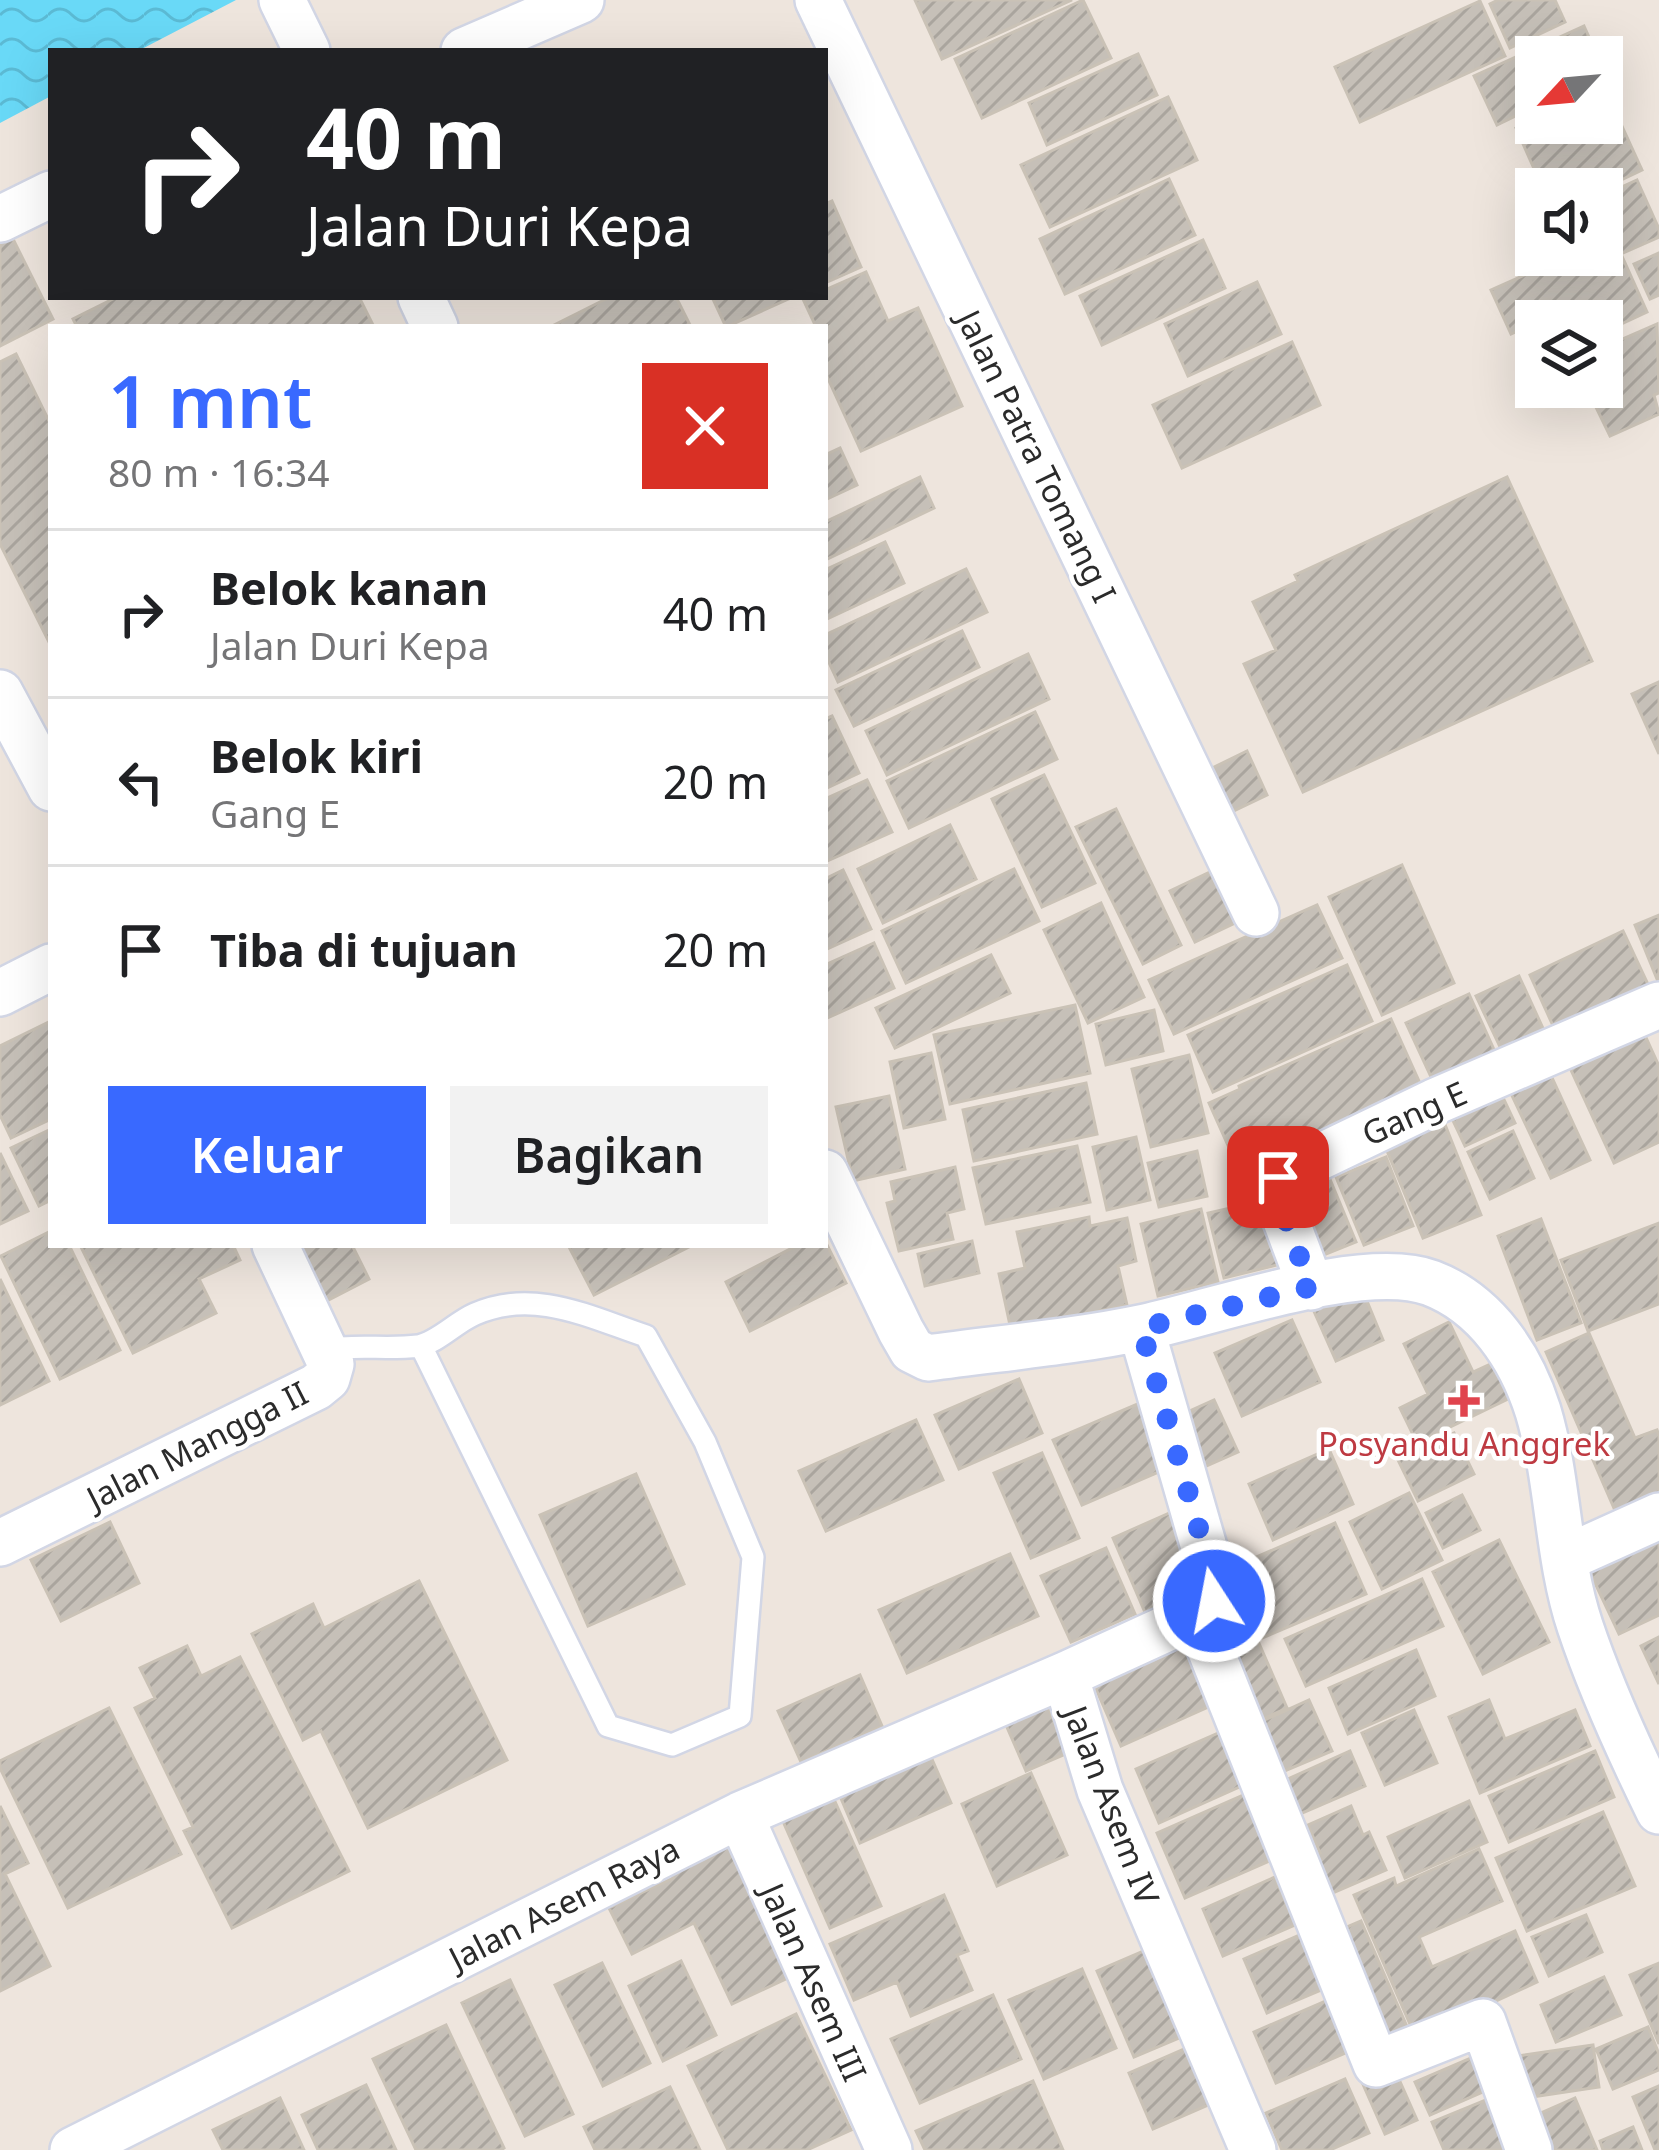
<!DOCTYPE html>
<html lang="id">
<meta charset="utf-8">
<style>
:root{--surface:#fff;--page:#f2f2f2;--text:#202124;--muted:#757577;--line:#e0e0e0;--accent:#3969ff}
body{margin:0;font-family:"Noto Sans",sans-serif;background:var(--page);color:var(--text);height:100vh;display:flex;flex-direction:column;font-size:45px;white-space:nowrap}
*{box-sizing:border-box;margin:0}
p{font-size:39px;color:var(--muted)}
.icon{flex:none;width:66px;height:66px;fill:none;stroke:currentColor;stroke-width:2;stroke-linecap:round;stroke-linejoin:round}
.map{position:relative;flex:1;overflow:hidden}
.drawer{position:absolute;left:48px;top:324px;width:780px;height:924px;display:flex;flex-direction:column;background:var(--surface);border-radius:0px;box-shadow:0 12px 48px #0002}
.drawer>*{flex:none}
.hud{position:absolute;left:48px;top:48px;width:780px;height:252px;border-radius:0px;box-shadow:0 12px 48px #0002;background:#202124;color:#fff;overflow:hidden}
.needle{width:78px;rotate:244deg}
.fabs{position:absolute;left:1515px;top:36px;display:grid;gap:24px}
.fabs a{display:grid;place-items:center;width:108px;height:108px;border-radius:0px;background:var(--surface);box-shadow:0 12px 48px #0002;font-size:60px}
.pin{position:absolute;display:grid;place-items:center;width:102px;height:102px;color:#fff;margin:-51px;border-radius:24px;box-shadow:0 6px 18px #0006}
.me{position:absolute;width:132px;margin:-66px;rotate:349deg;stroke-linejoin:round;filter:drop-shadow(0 0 9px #0008)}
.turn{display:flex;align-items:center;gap:42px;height:252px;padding:0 60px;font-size:54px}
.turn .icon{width:156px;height:156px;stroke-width:2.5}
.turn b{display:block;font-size:84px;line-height:102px}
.round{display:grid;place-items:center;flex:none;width:126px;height:126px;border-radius:0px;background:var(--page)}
.headline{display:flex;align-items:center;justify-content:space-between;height:204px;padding:0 60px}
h1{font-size:72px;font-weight:600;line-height:90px;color:var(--accent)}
.button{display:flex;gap:24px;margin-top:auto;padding:24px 60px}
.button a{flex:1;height:138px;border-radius:0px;background:var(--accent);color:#fff;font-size:48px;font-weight:600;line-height:138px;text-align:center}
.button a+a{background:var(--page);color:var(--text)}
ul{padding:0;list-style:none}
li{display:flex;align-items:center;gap:36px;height:168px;padding:0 60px;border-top:3px solid var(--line)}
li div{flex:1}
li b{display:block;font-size:45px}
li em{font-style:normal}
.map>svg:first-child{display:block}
.water{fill:url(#water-waves)}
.building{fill:url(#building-hatch);stroke:#cac2b6;stroke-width:3}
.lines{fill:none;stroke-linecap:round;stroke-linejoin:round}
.lane-casing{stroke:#d2d6e5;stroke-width:26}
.street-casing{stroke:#d2d6e5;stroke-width:50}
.lane{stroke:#fff;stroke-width:21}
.street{stroke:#fff;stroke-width:45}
.route{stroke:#3969ff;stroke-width:21;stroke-dasharray:0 37.8}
.health-dot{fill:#e0444e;stroke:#fff;stroke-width:4.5}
.labels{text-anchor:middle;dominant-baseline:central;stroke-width:9;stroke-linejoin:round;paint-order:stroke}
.street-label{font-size:33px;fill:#2b2b2b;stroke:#fff}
.health-label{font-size:33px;fill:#be3a42;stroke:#fff}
</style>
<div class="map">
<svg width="1659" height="2150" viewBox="0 0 1659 2150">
<defs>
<pattern id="water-waves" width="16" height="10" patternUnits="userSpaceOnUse" patternTransform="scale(3)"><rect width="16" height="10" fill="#69d9f7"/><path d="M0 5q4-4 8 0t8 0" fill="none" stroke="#5bbad4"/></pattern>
<pattern id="building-hatch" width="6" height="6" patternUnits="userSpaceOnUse" patternTransform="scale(3)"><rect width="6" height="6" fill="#c6c0b8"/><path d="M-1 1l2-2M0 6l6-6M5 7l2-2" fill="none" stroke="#aaa59e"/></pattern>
</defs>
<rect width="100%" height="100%" fill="#eee5dd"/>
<!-- water -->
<path class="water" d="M 0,0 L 236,0 L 138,51 L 51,51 L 51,96 L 0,123 Z"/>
<!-- building -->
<path class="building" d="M 915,0 L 1072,0 L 942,59 Z
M 1083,0 L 1111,58 L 982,118 L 955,59 Z
M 1498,0 L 1555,0 L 1565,22 L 1510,48 L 1490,4 Z
M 1480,1 L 1505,56 L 1360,122 L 1335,67 Z
M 1584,26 L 1598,57 L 1536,57 L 1536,106 L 1497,125 L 1474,76 Z
M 1138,54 L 1157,95 L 1047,145 L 1029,103 Z
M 1168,97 L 1197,160 L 1050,227 L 1021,165 Z
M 1602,106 L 1612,129 L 1621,124 L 1642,170 L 1602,189 L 1556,189 L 1550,175 L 1539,180 L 1516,128 L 1536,119 L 1536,123 L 1602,123 Z
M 1169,179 L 1195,235 L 1065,294 L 1040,239 Z
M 1637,180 L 1659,229 L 1659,237 L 1621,254 L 1647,312 L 1602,333 L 1602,321 L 1573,321 L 1567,308 L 1511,334 L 1491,290 L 1547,265 L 1542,255 L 1602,255 L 1602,196 Z
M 832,201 L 861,267 L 825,283 L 825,204 Z
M 5,223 L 53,319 L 0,346 L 0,226 Z
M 1203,240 L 1225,288 L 1102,345 L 1080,296 Z
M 1659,253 L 1659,295 L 1650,299 L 1634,264 Z
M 866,272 L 888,321 L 918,308 L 962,406 L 861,451 L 825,372 L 825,327 L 816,327 L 803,299 L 825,297 L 825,290 Z
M 1257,282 L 1281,334 L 1188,376 L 1165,324 Z
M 117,297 L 359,297 L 374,327 L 77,327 L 73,319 Z
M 610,297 L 676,297 L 691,327 L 550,327 Z
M 712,297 L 793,297 L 726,327 Z
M 1657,324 L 1659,393 L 1654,395 L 1659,414 L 1610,436 L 1591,397 L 1604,391 L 1602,348 Z
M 1292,342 L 1320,405 L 1182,468 L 1153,405 Z
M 16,354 L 51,425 L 51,646 L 0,544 L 0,362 Z
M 840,448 L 857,485 L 825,500 L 825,455 Z
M 920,477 L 934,508 L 825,560 L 825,522 Z
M 1507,477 L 1592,661 L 1303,792 L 1244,664 L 1276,650 L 1253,602 L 1298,581 L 1295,575 Z
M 885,542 L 904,583 L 825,620 L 825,570 Z
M 966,569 L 987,612 L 838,682 L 825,654 L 825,635 Z
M 962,631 L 979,667 L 854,726 L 836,690 Z
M 1028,654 L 1049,699 L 887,775 L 866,731 Z
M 1659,682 L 1659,754 L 1632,694 Z
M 1035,712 L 1057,759 L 909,828 L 887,781 Z
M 832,716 L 859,773 L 825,789 L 825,719 Z
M 1247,751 L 1267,795 L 1221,817 L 1200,774 Z
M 1044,775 L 1095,883 L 1042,907 L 992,799 Z
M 867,780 L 892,832 L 825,862 L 825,799 Z
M 1116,809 L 1181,945 L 1143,964 L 1076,827 Z
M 950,825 L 976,879 L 883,923 L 858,869 Z
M 1402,865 L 1454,983 L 1382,1015 L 1329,897 Z
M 1014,869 L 1039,921 L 906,983 L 882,931 Z
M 843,870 L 871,929 L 825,950 L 825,879 Z
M 1210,872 L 1235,923 L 1195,942 L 1170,891 Z
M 1101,903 L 1144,997 L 1088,1023 L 1044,930 Z
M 1317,905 L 1342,958 L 1174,1034 L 1149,980 Z
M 1659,915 L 1659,984 L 1635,925 Z
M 1623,931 L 1653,995 L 1559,1039 L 1530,975 Z
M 874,943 L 894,988 L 825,1019 L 825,965 Z
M 991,955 L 1010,993 L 895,1048 L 876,1008 Z
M 1347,965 L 1372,1021 L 1213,1092 L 1188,1035 Z
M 1519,976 L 1552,1048 L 1510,1068 L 1476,996 Z
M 1469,994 L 1500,1063 L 1438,1092 L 1406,1023 Z
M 1075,1005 L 1090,1073 L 950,1104 L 934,1035 Z
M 1154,1010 L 1163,1051 L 1106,1065 L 1096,1024 Z
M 1391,1019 L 1423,1090 L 1239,1170 L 1209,1103 L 1240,1089 L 1239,1086 Z
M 1638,1020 L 1659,1066 L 1659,1142 L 1614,1163 L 1564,1055 Z
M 51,1021 L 51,1119 L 11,1138 L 0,1115 L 0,1046 Z
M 931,1053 L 945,1119 L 904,1128 L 890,1062 Z
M 1189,1055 L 1208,1133 L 1151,1147 L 1132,1069 Z
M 1547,1067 L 1590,1160 L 1551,1178 L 1507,1085 Z
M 1086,1083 L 1097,1134 L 974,1161 L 963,1110 Z
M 1498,1087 L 1515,1123 L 1465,1146 L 1448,1110 Z
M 889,1096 L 905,1169 L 853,1181 L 836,1107 Z
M 1442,1117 L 1481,1215 L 1423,1238 L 1383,1141 Z
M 51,1129 L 51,1200 L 39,1206 L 11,1148 Z
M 1513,1131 L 1534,1178 L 1490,1199 L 1468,1152 Z
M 1136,1137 L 1150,1200 L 1107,1210 L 1093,1147 Z
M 1077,1146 L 1090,1202 L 986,1224 L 973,1168 Z
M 1197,1151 L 1207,1196 L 1159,1207 L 1148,1163 Z
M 0,1153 L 28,1211 L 0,1224 Z
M 1386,1157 L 1413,1226 L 1364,1245 L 1336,1177 Z
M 955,1167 L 964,1209 L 947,1213 L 953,1239 L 899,1251 L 887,1203 L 895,1201 L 891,1182 Z
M 1327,1172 L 1356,1242 L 1311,1260 L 1282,1189 Z
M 1274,1198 L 1289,1262 L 1224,1278 L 1208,1213 Z
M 1201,1209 L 1218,1282 L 1158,1296 L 1141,1224 Z
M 1089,1217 L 1090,1226 L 1127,1218 L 1136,1261 L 1118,1266 L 1127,1305 L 1011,1330 L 999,1274 L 1025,1268 L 1017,1232 Z
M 1541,1219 L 1581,1323 L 1537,1340 L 1498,1236 Z
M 1659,1223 L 1659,1304 L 1588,1331 L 1561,1260 Z
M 51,1231 L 51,1245 L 69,1245 L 120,1350 L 60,1379 L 1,1256 Z
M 825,1241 L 846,1283 L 750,1331 L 726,1282 L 798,1245 L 825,1245 Z
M 972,1241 L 979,1273 L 925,1286 L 918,1254 Z
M 80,1245 L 233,1245 L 240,1260 L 199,1279 L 216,1313 L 133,1353 Z
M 286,1245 L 352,1245 L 369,1279 L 317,1306 Z
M 568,1245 L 693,1245 L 594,1295 Z
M 0,1279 L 49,1381 L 0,1405 Z
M 1362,1289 L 1383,1340 L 1336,1361 L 1313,1309 Z
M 1292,1320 L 1320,1382 L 1242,1416 L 1215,1353 Z
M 1449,1322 L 1473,1372 L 1495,1362 L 1512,1397 L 1417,1443 L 1400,1408 L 1428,1394 L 1404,1344 Z
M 1589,1333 L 1635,1438 L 1657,1430 L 1659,1435 L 1659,1510 L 1620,1522 L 1546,1352 Z
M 1019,1379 L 1042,1433 L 959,1469 L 935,1415 Z
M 1147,1400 L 1175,1465 L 1082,1505 L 1053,1440 Z
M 1214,1400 L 1238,1452 L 1195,1471 L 1172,1419 Z
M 916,1420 L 943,1480 L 826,1531 L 799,1471 Z
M 1454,1433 L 1474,1474 L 1418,1501 L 1398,1460 Z
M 1329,1449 L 1353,1504 L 1273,1540 L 1249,1484 Z
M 1042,1453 L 1079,1538 L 1031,1558 L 994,1473 Z
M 636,1474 L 684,1584 L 588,1626 L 540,1515 Z
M 1409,1493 L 1442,1560 L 1382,1589 L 1350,1522 Z
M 1462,1495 L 1480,1530 L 1443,1548 L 1426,1513 Z
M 1174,1511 L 1208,1591 L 1147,1617 L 1113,1538 Z
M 110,1522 L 139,1583 L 61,1621 L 31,1560 Z
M 1335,1523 L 1366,1594 L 1255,1641 L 1224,1571 Z
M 1659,1529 L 1659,1615 L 1619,1634 L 1586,1564 Z
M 1499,1540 L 1549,1642 L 1483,1674 L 1433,1572 Z
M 1106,1548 L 1135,1614 L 1071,1642 L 1041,1576 Z
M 1010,1554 L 1038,1616 L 907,1673 L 879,1610 Z
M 1422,1579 L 1443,1626 L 1306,1686 L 1285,1639 Z
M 419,1581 L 507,1760 L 368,1828 L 321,1731 L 303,1740 L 252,1634 L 313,1604 L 324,1628 Z
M 1659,1637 L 1659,1684 L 1641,1646 Z
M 1187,1641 L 1215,1704 L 1121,1746 L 1093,1682 Z
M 1258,1641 L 1287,1708 L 1252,1724 L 1222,1656 Z
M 187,1646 L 201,1676 L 240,1657 L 349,1871 L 232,1928 L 184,1831 L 193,1827 L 135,1708 L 155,1698 L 140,1668 Z
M 1416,1650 L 1435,1696 L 1348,1734 L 1329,1688 Z
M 860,1675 L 882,1726 L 801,1762 L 778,1711 Z
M 1045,1700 L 1068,1753 L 1026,1771 L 1003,1718 Z
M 1309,1700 L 1332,1751 L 1270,1777 L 1249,1727 Z
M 1489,1700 L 1505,1739 L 1575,1710 L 1590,1746 L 1480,1793 L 1449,1717 Z
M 109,1708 L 181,1854 L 68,1908 L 0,1768 L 0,1761 Z
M 1414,1710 L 1437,1763 L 1385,1785 L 1362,1733 Z
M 1223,1731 L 1246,1784 L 1159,1823 L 1136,1769 Z
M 928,1750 L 951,1803 L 860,1843 L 837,1789 Z
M 1350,1751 L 1365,1786 L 1293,1817 L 1279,1783 Z
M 1595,1751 L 1614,1797 L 1509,1842 L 1489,1796 Z
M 1031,1773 L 1067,1855 L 997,1886 L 962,1804 Z
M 1248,1793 L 1276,1858 L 1185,1898 L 1157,1833 Z
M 833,1797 L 881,1906 L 830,1928 L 782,1819 Z
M 1469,1801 L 1487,1842 L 1405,1878 L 1388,1837 Z
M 0,1806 L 28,1863 L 5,1874 L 50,1966 L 0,1991 Z
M 1351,1806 L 1363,1835 L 1369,1832 L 1386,1870 L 1321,1898 L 1304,1860 L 1320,1853 L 1308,1825 Z
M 1603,1812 L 1635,1886 L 1527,1931 L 1496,1858 Z
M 726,1842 L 790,1977 L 732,2004 L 694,1923 L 632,1954 L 609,1908 L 673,1878 L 668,1869 Z
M 1479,1849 L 1502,1901 L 1419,1937 L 1432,1967 L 1515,1931 L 1537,1982 L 1416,2038 L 1354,1895 L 1394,1878 L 1396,1886 Z
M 1275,1877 L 1295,1925 L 1223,1956 L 1203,1909 Z
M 944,1895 L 968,1951 L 957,1955 L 972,1990 L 911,2016 L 897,1982 L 854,2000 L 830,1944 Z
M 1586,1915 L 1602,1952 L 1549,1976 L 1532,1937 Z
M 1361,1921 L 1408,2029 L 1376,2043 L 1328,1935 Z
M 1302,1934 L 1326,1988 L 1267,2013 L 1244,1959 Z
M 1153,1947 L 1191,2033 L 1134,2057 L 1097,1971 Z
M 681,1961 L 716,2035 L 663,2061 L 629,1986 Z
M 602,1963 L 650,2063 L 603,2086 L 555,1985 Z
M 1659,1963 L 1659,2044 L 1630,1975 Z
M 1082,1969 L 1116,2048 L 1044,2079 L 1009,2000 Z
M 1604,1977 L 1621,2015 L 1556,2042 L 1541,2005 Z
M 510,1980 L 573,2114 L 525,2136 L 462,2003 Z
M 993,1995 L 1021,2059 L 920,2103 L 891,2039 Z
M 1335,1997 L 1357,2048 L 1276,2083 L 1254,2032 Z
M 796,2014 L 851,2130 L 807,2150 L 728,2150 L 688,2066 Z
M 446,2025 L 504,2148 L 501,2150 L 416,2150 L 373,2059 Z
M 1648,2027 L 1659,2054 L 1659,2070 L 1613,2089 L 1596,2049 Z
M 1198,2043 L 1222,2099 L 1153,2129 L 1129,2073 Z
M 1593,2045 L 1599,2087 L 1518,2099 L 1511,2057 Z
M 1478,2055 L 1492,2088 L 1430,2115 L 1415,2082 Z
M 1390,2059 L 1417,2120 L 1385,2134 L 1358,2073 Z
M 1345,2079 L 1369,2133 L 1330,2150 L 1282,2150 L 1266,2113 Z
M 1033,2081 L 1063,2150 L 925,2150 L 916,2131 Z
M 366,2085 L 396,2150 L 318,2150 L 302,2115 Z
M 1659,2086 L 1659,2150 L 1655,2150 L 1633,2097 Z
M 670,2087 L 700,2150 L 595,2150 L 584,2127 Z
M 1498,2095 L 1516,2150 L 1444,2150 L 1432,2122 Z
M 280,2098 L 304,2150 L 223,2150 L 213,2130 Z
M 1575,2098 L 1597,2150 L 1537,2150 L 1525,2120 Z
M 1633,2127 L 1642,2150 L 1603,2150 L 1600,2141 Z"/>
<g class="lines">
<defs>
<path id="lane" d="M 324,1350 C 355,1344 387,1350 418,1346 C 437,1343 456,1322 475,1314 C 534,1288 589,1317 646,1336 L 705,1442 L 753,1557 L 740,1716 L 672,1745 L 608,1726 L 421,1346"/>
<path id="street" d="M 282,0 L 307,51
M 818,0 L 1256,913
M 464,51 L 581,0
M 0,219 L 51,194
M 421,297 L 435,327
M 0,693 L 51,788
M 0,993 L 51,967
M 825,1173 L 901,1331 L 912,1350 L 928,1358 C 1000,1348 1074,1342 1145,1327 C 1216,1312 1364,1258 1431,1283 C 1486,1304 1521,1357 1538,1411 C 1559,1481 1557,1557 1580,1626 C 1601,1689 1630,1752 1659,1811
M 1311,1287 L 1273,1186 L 1278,1177 L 1434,1102 L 1659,1005
M 0,1543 L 316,1387 L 327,1378 L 331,1364 L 275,1245
M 1566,1558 L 1659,1516
M 1197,1616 L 1376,2064 L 1483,2022 L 1529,2150
M 1065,1675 L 1100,1790 L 1253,2150
M 740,1815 L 889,2150
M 73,2150 L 740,1815 L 1065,1675 L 1207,1610 L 1216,1589 L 1141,1328"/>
</defs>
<!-- lane casing -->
<use href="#lane" class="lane-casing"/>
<!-- street casing -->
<use href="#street" class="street-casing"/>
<!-- lane -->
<use href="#lane" class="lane"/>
<!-- street -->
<use href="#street" class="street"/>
</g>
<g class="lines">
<!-- route -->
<path class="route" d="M 1214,1601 L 1216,1589 L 1141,1328 L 1311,1287 L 1273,1186 L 1278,1177"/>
</g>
<!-- markers -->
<path class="health-dot" d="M1458 1383h12v12h12v12h-12v12h-12v-12h-12v-12h12z"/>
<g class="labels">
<!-- street labels -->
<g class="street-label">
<text transform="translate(1037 456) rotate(64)">Jalan Patra Tomang I</text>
<text transform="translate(1414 1113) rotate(-24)">Gang E</text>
<text transform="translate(197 1445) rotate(-27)">Jalan Mangga II</text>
<text transform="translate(1112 1805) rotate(69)">Jalan Asem IV</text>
<text transform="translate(564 1903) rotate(-27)">Jalan Asem Raya</text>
<text transform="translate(814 1982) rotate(66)">Jalan Asem III</text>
</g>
<!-- health labels -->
<g class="health-label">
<text x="1464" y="1443">Posyandu Anggrek</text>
</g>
</g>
</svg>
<div class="fabs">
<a><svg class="needle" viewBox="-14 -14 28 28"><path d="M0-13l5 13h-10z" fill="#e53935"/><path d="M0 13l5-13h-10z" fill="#757577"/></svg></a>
<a><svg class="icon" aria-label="sound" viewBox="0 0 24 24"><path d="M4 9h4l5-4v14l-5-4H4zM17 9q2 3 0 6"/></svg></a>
<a><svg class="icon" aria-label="layers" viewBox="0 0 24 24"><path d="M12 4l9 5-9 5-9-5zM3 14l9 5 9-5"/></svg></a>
</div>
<div class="pin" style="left:1278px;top:1177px;background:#d93025"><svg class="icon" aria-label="arrive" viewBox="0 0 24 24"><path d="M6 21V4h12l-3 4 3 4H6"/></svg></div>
<svg class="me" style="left:1214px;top:1601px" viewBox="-20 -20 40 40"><circle r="17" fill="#3969ff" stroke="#fff" stroke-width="3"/><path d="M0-11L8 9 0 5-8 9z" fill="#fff"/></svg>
<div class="hud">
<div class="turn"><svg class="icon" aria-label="right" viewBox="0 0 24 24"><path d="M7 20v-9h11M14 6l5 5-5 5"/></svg><div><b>40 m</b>Jalan Duri Kepa</div></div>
</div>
<section class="drawer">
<div class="headline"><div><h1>1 mnt</h1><p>80 m · 16:34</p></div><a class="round" style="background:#d93025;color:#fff"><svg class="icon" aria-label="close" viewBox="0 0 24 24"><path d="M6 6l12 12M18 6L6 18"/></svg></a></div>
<ul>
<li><svg class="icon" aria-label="right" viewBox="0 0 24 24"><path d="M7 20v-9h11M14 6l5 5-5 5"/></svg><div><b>Belok kanan</b><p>Jalan Duri Kepa</p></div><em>40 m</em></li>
<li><svg class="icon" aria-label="left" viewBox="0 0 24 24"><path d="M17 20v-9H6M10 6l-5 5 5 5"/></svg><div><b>Belok kiri</b><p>Gang E</p></div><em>20 m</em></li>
<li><svg class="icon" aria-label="arrive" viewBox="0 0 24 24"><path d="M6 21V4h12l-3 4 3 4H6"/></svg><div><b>Tiba di tujuan</b></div><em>20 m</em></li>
</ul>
<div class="button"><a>Keluar</a><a>Bagikan</a></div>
</section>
</div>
